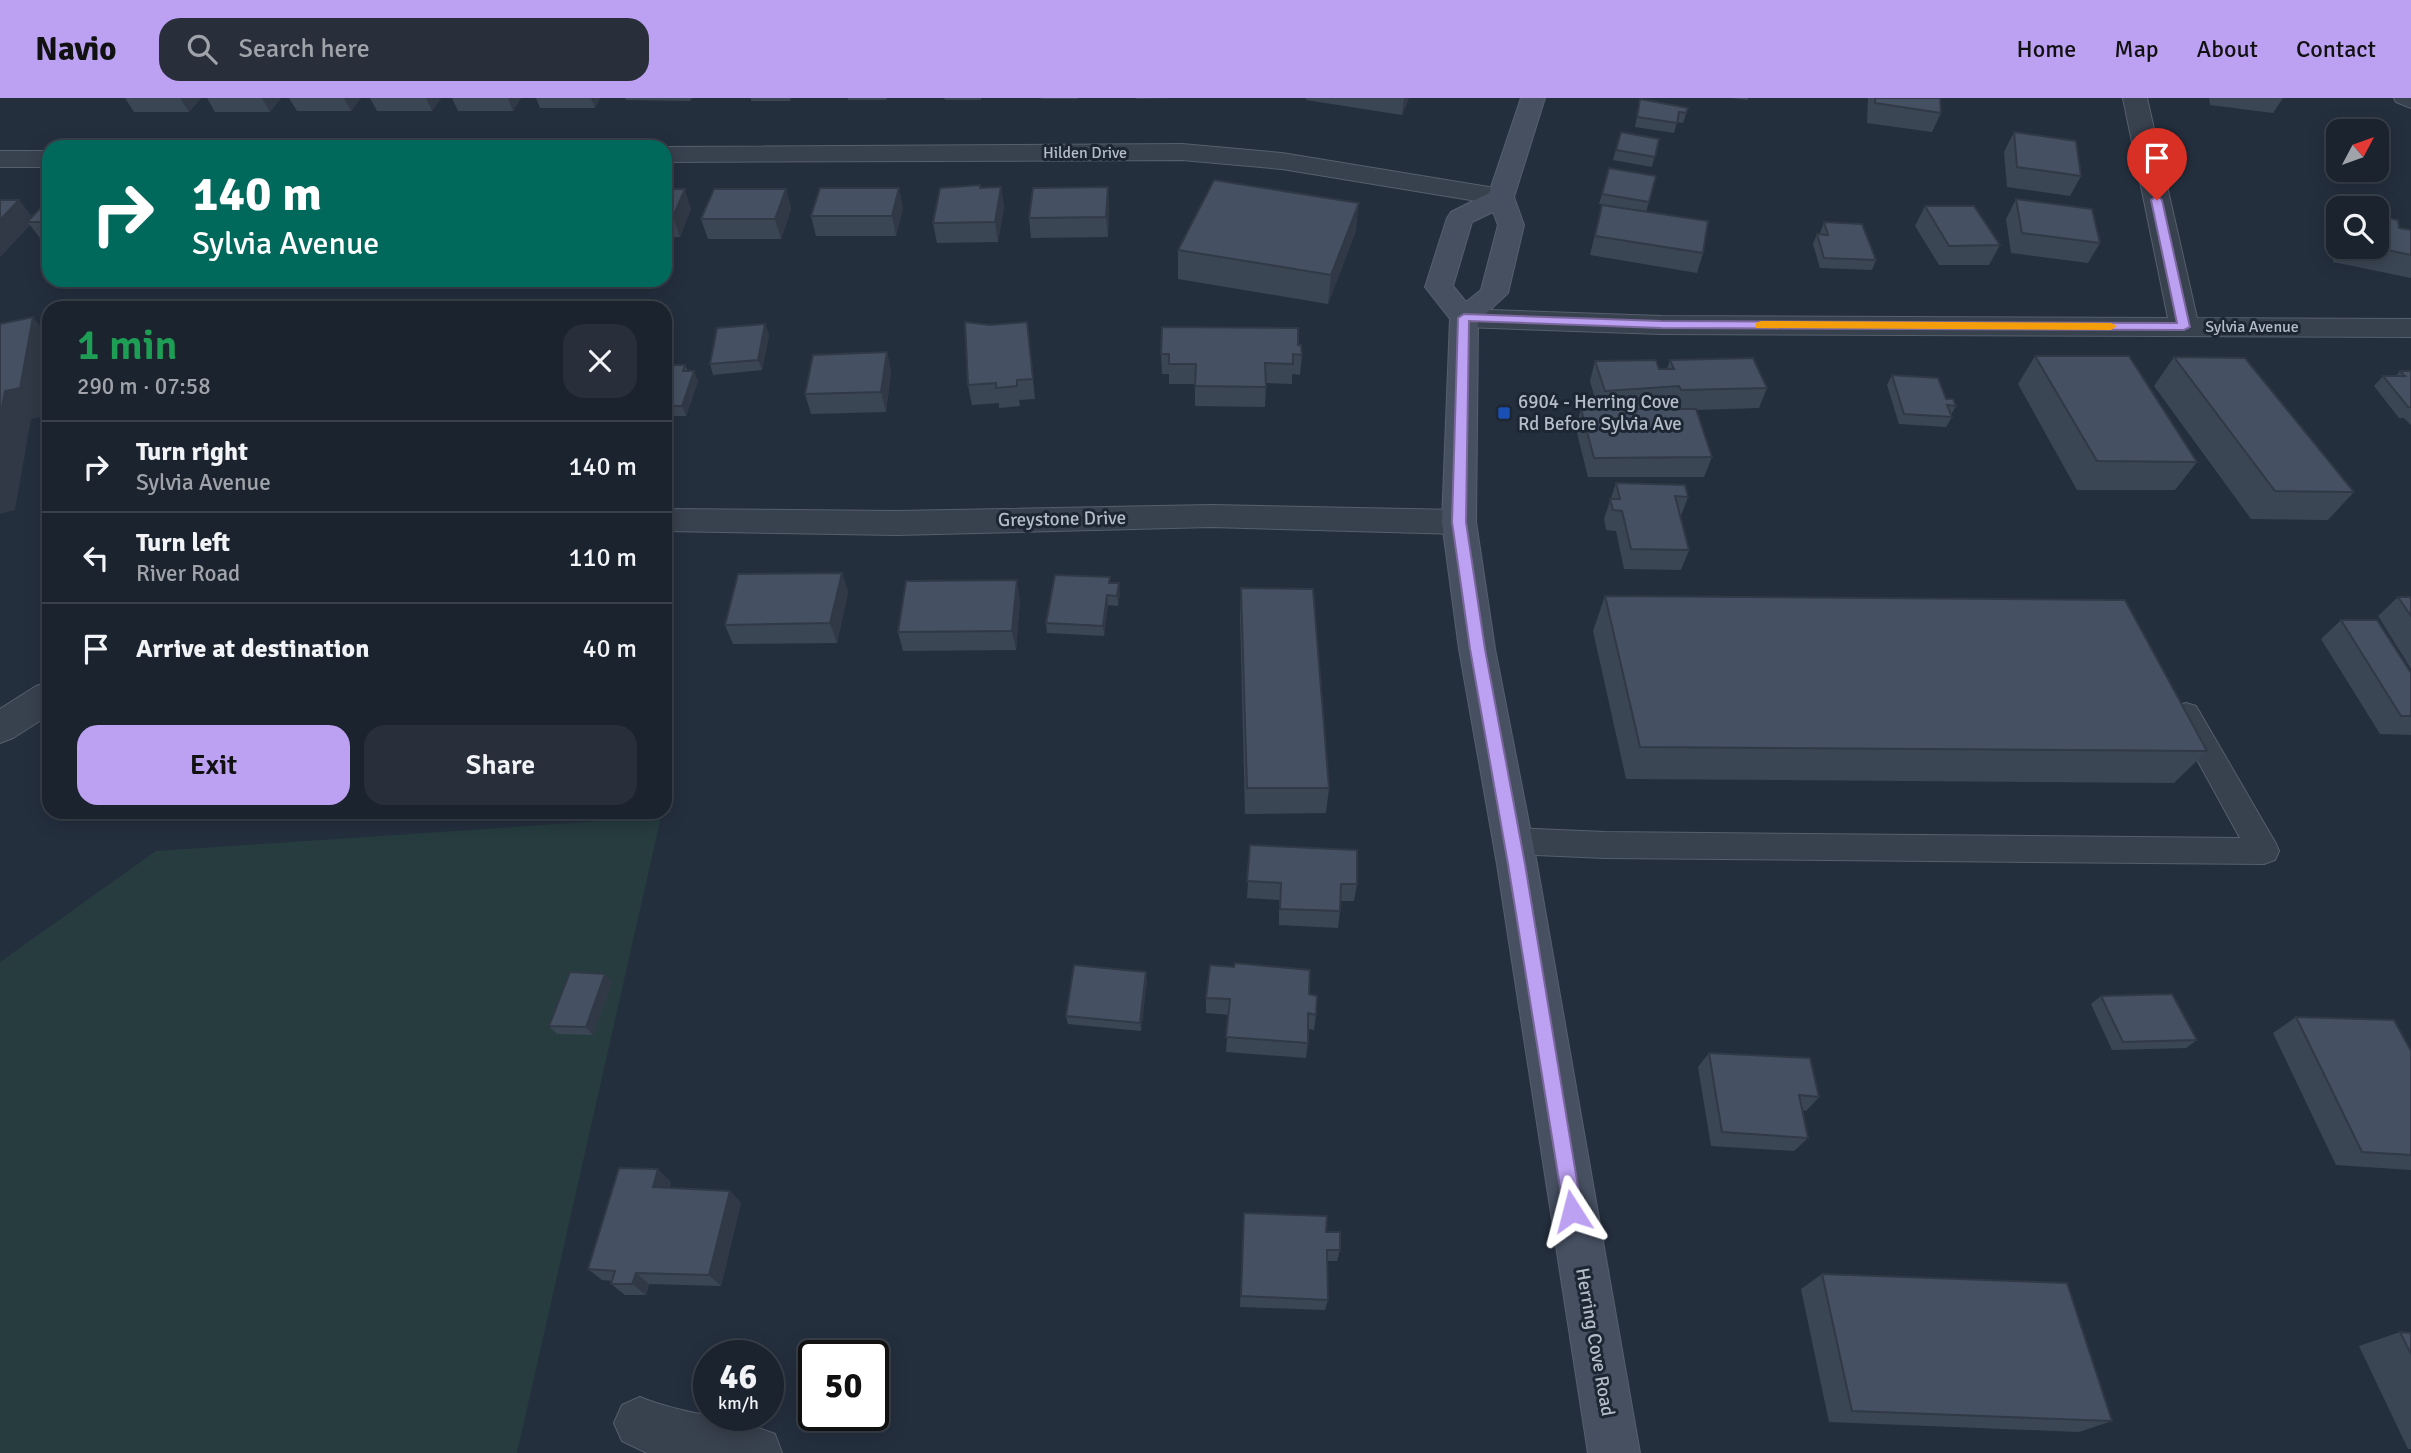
<!DOCTYPE html>
<meta charset="utf-8">
<style>
:root{--surface:#1b232e;--page:#282f3a;--text:#f1f3f6;--muted:#a0a4aa;--line:#39404a;--accent:#bca0f2}
body{margin:0;font-family:Signika,sans-serif;background:var(--page);color:var(--text);height:100vh;display:flex;flex-direction:column;font-size:26px;white-space:nowrap}
*{box-sizing:border-box;margin:0}
p{font-size:23px;color:var(--muted)}
.icon{flex:none;width:38px;height:38px;fill:none;stroke:currentColor;stroke-width:2;stroke-linecap:round;stroke-linejoin:round}
.map{position:relative;flex:1;overflow:hidden}
.panel{position:absolute;left:42px;top:203px;width:630px;height:518px;display:flex;flex-direction:column;background:var(--surface);border-radius:21px;box-shadow:0 4px 18px #0003,0 0 0 2px var(--line)}
.panel>*{flex:none}
.hud{position:absolute;left:42px;top:42px;width:630px;height:147px;border-radius:21px;box-shadow:0 4px 18px #0003,0 0 0 2px var(--line);background:#00695c;color:#fff;overflow:hidden}
.needle{width:46px;rotate:49deg}
.controls{position:absolute;left:2326px;top:21px;display:grid;gap:14px}
.controls a{display:grid;place-items:center;width:63px;height:63px;border-radius:14px;background:var(--surface);box-shadow:0 4px 18px #0003,0 0 0 2px var(--line);font-size:35px}
.speed{position:absolute;left:693px;top:1242px;display:flex;gap:14px;font-size:35px;font-weight:700;text-align:center}
.speed>*{display:grid;place-content:center;width:91px;height:91px;border-radius:50%;background:var(--surface);box-shadow:0 4px 18px #0003,0 0 0 2px var(--line);line-height:1}
.speed small{font-size:18px;font-weight:400}
.speed .limit{border:4px solid #111;border-radius:10px;background:#fff;color:#111}
.pin{position:absolute;display:grid;place-items:center;width:60px;height:60px;color:#fff;margin:-72px -30px;border-radius:50% 50% 50% 0;rotate:-45deg;box-shadow:0 0 7px #0007}
.pin .icon{rotate:45deg}
.me{position:absolute;width:77px;margin:-38px;rotate:351deg;stroke-linejoin:round;filter:drop-shadow(0 0 5px #0008)}
.turn{display:flex;align-items:center;gap:24px;height:147px;padding:0 35px;font-size:32px}
.turn .icon{width:91px;height:91px;stroke-width:2.5}
.turn b{display:block;font-size:49px;line-height:60px}
.round{display:grid;place-items:center;flex:none;width:74px;height:74px;border-radius:21px;background:var(--page)}
.headline{display:flex;align-items:center;justify-content:space-between;height:119px;padding:0 35px}
h1{font-size:42px;font-weight:600;line-height:52px;color:#1e9e55}
.primary-button{display:flex;gap:14px;margin-top:auto;padding:14px 35px}
.primary-button a{flex:1;height:80px;border-radius:21px;background:var(--accent);color:#111;font-size:28px;font-weight:600;line-height:80px;text-align:center}
.primary-button a+a{background:var(--page);color:var(--text)}
ul{padding:0;list-style:none}
li{display:flex;align-items:center;gap:21px;height:91px;padding:0 35px;border-top:2px solid var(--line)}
li div{flex:1}
li b{display:block;font-size:26px}
li em{font-style:normal}
header{display:flex;align-items:center;gap:42px;box-sizing:border-box;height:98px;padding:0 35px;background:var(--accent);color:#111}
header strong{font-size:33px}
nav{display:flex;gap:38px;margin-inline-start:auto;font-size:24px}
.search{width:490px;height:63px;background:var(--page);display:flex;align-items:center;gap:18px;box-sizing:border-box;padding:0 24px;border-radius:21px;color:var(--muted);font-size:26px}
.map>svg:first-child{display:block}
.green{fill:#263c3f}
.lines{fill:none;stroke-linecap:round;stroke-linejoin:round}
.service-casing{stroke:#565f6c;stroke-width:2}
.minor-casing{stroke:#565f6c;stroke-width:2}
.secondary-casing{stroke:#565f6c;stroke-width:2}
.service{fill:#38414e;fill-rule:evenodd}
.minor{fill:#38414e;fill-rule:evenodd}
.secondary{fill:#465061;fill-rule:evenodd}
.wall{fill:#3b4654;fill-rule:evenodd}
.shaded-wall{fill:#303945}
.building{fill:#455162;stroke:#303945;stroke-width:2}
.route{fill:#bca0f2;stroke:#7a689d;stroke-width:2}
.slow{fill:#f59e0b}
.transit-dot{fill:#1a4fb4;stroke:#1d2633;stroke-width:2.5}
.labels{text-anchor:middle;dominant-baseline:central;stroke-width:6;stroke-linejoin:round;paint-order:stroke}
.far-street-label{font-size:16px;fill:#b4bcc9;stroke:#1d2633}
.poi-label{font-size:19px;fill:#b4bcc9;stroke:#1d2633;text-anchor:start}
.street-label{font-size:19px;fill:#b4bcc9;stroke:#1d2633}
</style>
<header>
<strong>Navio</strong>
<div class="search"><svg class="icon" aria-label="search" viewBox="0 0 24 24"><circle cx="10" cy="10" r="6"/><path d="M15 15l6 6"/></svg>Search here</div>
<nav><a>Home</a><a>Map</a><a>About</a><a>Contact</a></nav>
</header>
<div class="map">
<svg width="2411" height="1355" viewBox="0 0 2411 1355">
<rect width="100%" height="100%" fill="#242f3e"/>
<!-- green -->
<path class="green" d="M 661,719 L 517,1355 L 0,1355 L 0,864 L 156,753 Z"/>
<g class="lines">
<defs>
<path id="service" d="M 2394,0 L 2411,0 L 2411,10 L 2396,4 Z
M 2186,605 L 2196,608 L 2275,744 L 2279,753 L 2275,762 L 2264,766 L 1605,760 L 1512,756 L 1501,752 L 1497,743 L 1501,734 L 1512,730 L 1605,734 L 2240,740 L 2172,616 L 2176,608 Z"/>
<path id="minor" d="M 2123,0 L 2147,0 L 2197,220 L 2411,221 L 2411,239 L 1661,236 L 1464,229 L 1454,226 L 1450,220 L 1454,214 L 1464,211 L 1661,218 L 2168,220 Z
M 1182,46 L 1282,55 L 1501,91 L 1510,93 L 1514,99 L 1510,105 L 1501,107 L 1282,71 L 1182,62 L 665,64 L 665,49 L 663,49 Z
M 0,53 L 49,53 L 49,69 L 0,69 Z
M 1211,407 L 1459,412 L 1471,416 L 1476,424 L 1471,432 L 1459,436 L 1211,429 L 897,437 L 665,433 L 665,411 L 897,413 Z
M 49,584 L 49,617 L 13,640 L 0,645 L 0,611 L 36,588 Z
M 640,1299 C 683,1317 731,1318 775,1336 L 782,1355 L 647,1355 L 622,1343 L 614,1325 L 622,1307 Z"/>
<path id="secondary" d="M 1521,0 L 1545,0 L 1514,99 L 1524,127 L 1508,195 L 1478,223 L 1476,424 L 1495,551 L 1537,766 L 1640,1355 L 1588,1355 L 1497,766 L 1459,551 L 1442,424 L 1450,221 L 1425,189 L 1447,120 L 1451,114 L 1489,95 ZM 1493,114 L 1498,127 L 1481,192 L 1466,204 L 1453,188 L 1472,124 Z"/>
</defs>
<!-- service casing -->
<use href="#service" class="service-casing"/>
<!-- minor casing -->
<use href="#minor" class="minor-casing"/>
<!-- secondary casing -->
<use href="#secondary" class="secondary-casing"/>
<!-- service -->
<use href="#service" class="service"/>
<!-- minor -->
<use href="#minor" class="minor"/>
<!-- secondary -->
<use href="#secondary" class="secondary"/>
</g>
<!-- wall -->
<path class="wall" d="M 125,0 L 201,0 L 189,14 L 134,14 Z
M 207,0 L 281,0 L 270,14 L 215,14 Z
M 289,0 L 361,0 L 351,13 L 297,13 Z
M 370,0 L 441,0 L 432,13 L 377,13 Z
M 452,0 L 521,0 L 513,13 L 458,13 Z
M 536,0 L 600,0 L 595,10 L 540,10 Z
M 625,0 L 692,0 L 690,3 L 626,2 Z
M 719,0 L 791,0 L 790,3 L 751,3 L 751,0 Z
M 848,0 L 887,0 L 886,2 L 848,2 Z
M 944,0 L 981,0 L 981,2 L 945,2 Z
M 1041,0 L 1078,0 L 1078,1 L 1041,1 Z
M 1136,0 L 1175,0 L 1136,1 Z
M 1306,0 L 1409,0 L 1402,17 L 1306,2 Z
M 1731,0 L 1748,0 L 1748,2 Z
M 1868,0 L 1940,0 L 1941,15 L 1932,34 L 1867,25 Z
M 2209,0 L 2283,0 L 2273,15 L 2210,7 Z
M 1640,1 L 1688,10 L 1683,25 L 1677,24 L 1674,35 L 1635,29 Z
M 1621,34 L 1659,41 L 1652,69 L 1613,62 Z
M 2014,34 L 2081,78 L 2070,98 L 2007,89 L 2004,54 Z
M 1001,89 L 1004,109 L 998,144 L 937,145 L 933,125 L 980,90 Z
M 1108,89 L 1109,109 L 1108,139 L 1031,140 L 1029,120 Z
M 665,91 L 691,111 L 680,139 L 665,139 Z
M 786,91 L 791,111 L 781,141 L 708,141 L 701,121 Z
M 1602,96 L 1649,104 L 1646,114 L 1703,155 L 1697,175 L 1590,157 L 1602,107 L 1619,109 L 1599,106 Z
M 2342,99 L 2381,106 L 2383,119 L 2398,122 L 2399,130 L 2411,132 L 2411,180 L 2333,164 L 2328,118 ZM 2338,110 L 2376,110 L 2376,149 L 2338,149 Z
M 49,101 L 49,144 L 43,144 L 30,127 L 0,159 L 0,102 L 32,118 Z
M 2016,101 L 2100,145 L 2088,165 L 2011,155 L 2006,121 Z
M 1925,108 L 2000,147 L 1989,167 L 1939,167 L 1915,128 Z
M 903,110 L 896,138 L 816,138 L 811,118 Z
M 1824,124 L 1876,162 L 1872,172 L 1820,170 L 1813,146 L 1817,136 L 1820,136 L 1820,135 Z
M 1356,133 L 1328,206 L 1178,181 L 1178,152 Z
M 1027,224 L 1035,301 L 1019,302 L 1020,308 L 999,310 L 999,305 L 972,307 L 968,287 Z
M 765,226 L 769,237 L 762,272 L 713,277 L 710,266 Z
M 1298,247 L 1302,257 L 1300,277 L 1292,276 L 1292,286 L 1266,285 L 1265,309 L 1195,308 L 1195,286 L 1169,286 L 1169,276 L 1162,276 L 1161,256 Z
M 887,254 L 891,274 L 886,314 L 811,316 L 805,296 Z
M 2035,258 L 2197,364 L 2175,392 L 2077,392 L 2018,286 Z
M 2174,259 L 2354,394 L 2328,422 L 2251,421 L 2154,288 Z
M 1670,262 L 1767,290 L 1759,310 L 1696,312 L 1712,359 L 1704,379 L 1588,379 L 1576,331 L 1581,311 L 1598,311 L 1590,283 L 1595,263 L 1659,271 L 1667,271 ZM 1672,308 L 1673,311 L 1628,311 Z
M 665,267 L 685,267 L 688,273 L 698,283 L 686,318 L 665,318 Z
M 2400,273 L 2411,274 L 2411,327 L 2404,320 L 2399,320 L 2374,288 L 2383,278 L 2396,278 Z
M 1892,277 L 1946,301 L 1956,308 L 1951,317 L 1952,319 L 1946,329 L 1899,326 L 1887,287 Z
M 1616,385 L 1688,399 L 1681,418 L 1689,452 L 1681,472 L 1624,471 L 1616,433 L 1606,432 L 1604,421 Z
M 842,475 L 848,494 L 837,545 L 733,546 L 725,527 Z
M 1110,485 L 1120,495 L 1118,508 L 1108,507 L 1104,538 L 1047,535 L 1046,525 Z
M 1241,490 L 1329,690 L 1326,715 L 1245,716 L 1240,518 Z
M 1605,498 L 2207,653 L 2174,685 L 1626,681 L 1593,533 Z
M 2398,499 L 2411,499 L 2411,571 L 2378,518 Z
M 1020,502 L 1016,552 L 903,553 L 898,534 Z
M 2341,522 L 2411,575 L 2411,637 L 2380,636 L 2321,541 Z
M 1250,747 L 1357,786 L 1354,803 L 1340,803 L 1340,813 L 1338,830 L 1279,827 L 1279,802 L 1247,800 Z
M 1147,882 L 1141,933 L 1068,926 L 1066,918 Z
M 612,884 L 593,937 L 557,936 L 549,928 Z
M 1309,896 L 1316,917 L 1314,932 L 1308,931 L 1308,945 L 1306,960 L 1226,954 L 1229,917 L 1206,915 L 1206,900 Z
M 2101,898 L 2197,942 L 2186,950 L 2112,952 L 2091,906 Z
M 2296,919 L 2411,953 L 2411,1072 L 2336,1067 L 2273,935 Z
M 1709,955 L 1819,999 L 1806,1013 L 1802,1012 L 1808,1040 L 1794,1053 L 1711,1048 L 1698,969 Z
M 671,1084 L 669,1090 L 730,1093 L 741,1105 L 721,1188 L 649,1186 L 646,1197 L 625,1197 L 611,1186 L 612,1183 L 602,1182 L 588,1171 Z
M 1244,1115 L 1326,1134 L 1340,1152 L 1337,1163 L 1327,1163 L 1328,1202 L 1325,1212 L 1240,1209 Z
M 1822,1176 L 2112,1323 L 2079,1334 L 1829,1324 L 1801,1191 Z
M 2400,1234 L 2411,1235 L 2411,1351 L 2408,1351 L 2359,1248 Z"/>
<!-- shaded-wall -->
<path class="shaded-wall" d="M 180,0 L 201,0 L 189,14 Z
M 262,0 L 281,0 L 270,14 Z
M 344,0 L 361,0 L 351,13 Z
M 426,0 L 441,0 L 432,13 Z
M 508,0 L 521,0 L 513,13 Z
M 591,0 L 600,0 L 595,10 Z
M 1404,0 L 1409,0 L 1402,17 Z
M 1001,89 L 1004,109 L 998,144 L 995,124 Z
M 1108,89 L 1109,109 L 1108,139 L 1106,119 Z
M 899,90 L 903,110 L 896,138 L 892,118 Z
M 685,91 L 691,111 L 680,139 L 673,119 Z
M 786,91 L 791,111 L 781,141 L 775,121 Z
M 19,102 L 35,122 L 27,124 L 30,127 L 0,159 L 0,122 Z
M 1359,105 L 1356,133 L 1328,206 L 1331,177 Z
M 33,219 L 49,239 L 49,293 L 45,318 L 31,321 L 15,412 L 0,416 L 0,319 L 5,293 Z
M 765,226 L 769,237 L 762,272 L 758,262 Z
M 887,254 L 891,274 L 886,314 L 881,294 Z
M 694,273 L 698,283 L 686,318 L 682,308 Z
M 842,475 L 848,494 L 837,545 L 830,525 Z
M 1017,482 L 1020,502 L 1016,552 L 1012,533 Z
M 1119,485 L 1120,495 L 1118,508 L 1117,498 Z
M 1107,497 L 1108,507 L 1104,538 L 1103,528 Z
M 665,502 L 669,510 L 665,526 Z
M 1146,874 L 1147,882 L 1141,933 L 1140,925 Z
M 605,876 L 612,884 L 593,937 L 586,929 Z
M 658,1071 L 671,1084 L 666,1102 L 653,1089 Z
M 730,1093 L 741,1105 L 721,1188 L 709,1177 Z
M 636,1175 L 649,1186 L 646,1197 L 632,1186 Z"/>
<!-- building -->
<path class="building" d="M 1875,0 L 1940,0 L 1941,15 L 1875,5 Z
M 1640,1 L 1688,10 L 1686,15 L 1679,14 L 1677,25 L 1637,19 Z
M 1621,34 L 1659,41 L 1655,59 L 1616,52 Z
M 2014,34 L 2076,43 L 2081,78 L 2017,69 Z
M 1609,70 L 1656,78 L 1649,104 L 1602,96 Z
M 1214,82 L 1359,105 L 1331,177 L 1178,152 Z
M 980,87 L 980,90 L 1001,89 L 995,124 L 933,125 L 940,90 Z
M 1108,89 L 1106,119 L 1029,120 L 1033,90 Z
M 820,90 L 899,90 L 892,118 L 811,118 Z
M 665,91 L 685,91 L 673,119 L 665,119 Z
M 714,91 L 786,91 L 775,121 L 701,121 Z
M 2342,99 L 2381,106 L 2383,119 L 2398,122 L 2399,130 L 2411,132 L 2411,157 L 2373,149 L 2376,149 L 2376,110 L 2344,110 Z
M 49,101 L 49,124 L 27,124 Z
M 2016,101 L 2092,111 L 2100,145 L 2022,135 Z
M 0,102 L 19,102 L 0,122 Z
M 1602,107 L 1708,123 L 1703,155 L 1595,138 Z
M 1925,108 L 1974,108 L 2000,147 L 1949,148 Z
M 1824,124 L 1862,126 L 1876,162 L 1824,160 L 1817,136 L 1828,137 Z
M 33,219 L 20,290 L 5,293 L 0,319 L 0,226 Z
M 965,224 L 990,227 L 1027,224 L 1033,281 L 1017,282 L 1017,288 L 996,290 L 996,285 L 968,287 Z
M 765,226 L 758,262 L 710,266 L 717,230 Z
M 1162,229 L 1298,230 L 1298,247 L 1301,247 L 1302,257 L 1293,256 L 1293,266 L 1265,265 L 1266,289 L 1195,288 L 1196,266 L 1169,266 L 1169,256 L 1161,256 Z
M 887,254 L 881,294 L 805,296 L 813,257 Z
M 2035,258 L 2129,258 L 2197,364 L 2097,363 Z
M 2174,259 L 2245,260 L 2354,394 L 2275,393 Z
M 1753,260 L 1767,290 L 1681,292 L 1679,288 L 1605,293 L 1595,263 L 1656,262 L 1659,271 L 1674,271 L 1670,262 Z
M 665,267 L 685,267 L 683,273 L 694,273 L 682,308 L 665,308 Z
M 2400,273 L 2410,273 L 2411,274 L 2411,309 L 2408,309 L 2383,278 L 2405,278 Z
M 1892,277 L 1938,280 L 1946,301 L 1953,301 L 1956,308 L 1947,307 L 1952,319 L 1904,316 Z
M 1581,311 L 1696,311 L 1712,359 L 1594,360 Z
M 1616,385 L 1685,387 L 1688,399 L 1675,398 L 1689,452 L 1631,451 L 1622,413 L 1613,412 L 1610,401 L 1620,401 Z
M 842,475 L 830,525 L 725,527 L 738,476 Z
M 1055,477 L 1110,479 L 1109,485 L 1119,485 L 1117,498 L 1107,497 L 1103,528 L 1046,525 Z
M 1017,482 L 1012,533 L 898,534 L 906,483 Z
M 1241,490 L 1313,491 L 1329,690 L 1247,690 Z
M 1605,498 L 2125,502 L 2207,653 L 1640,649 Z
M 2398,499 L 2411,499 L 2411,518 Z
M 2341,522 L 2377,522 L 2411,575 L 2411,618 L 2401,618 Z
M 1250,747 L 1357,752 L 1357,786 L 1341,786 L 1340,813 L 1280,811 L 1281,785 L 1247,783 Z
M 1235,865 L 1310,872 L 1309,896 L 1317,898 L 1316,917 L 1308,915 L 1308,945 L 1226,939 L 1230,901 L 1206,900 L 1210,867 L 1234,869 Z
M 1074,867 L 1146,874 L 1140,925 L 1066,918 Z
M 570,874 L 605,876 L 586,929 L 549,928 Z
M 2172,896 L 2197,942 L 2123,944 L 2101,898 Z
M 2296,919 L 2394,922 L 2411,953 L 2411,1057 L 2362,1054 Z
M 1709,955 L 1810,960 L 1819,999 L 1799,997 L 1808,1040 L 1722,1034 Z
M 619,1070 L 658,1071 L 653,1089 L 730,1093 L 709,1177 L 636,1175 L 632,1186 L 611,1186 L 615,1173 L 588,1171 Z
M 1244,1115 L 1327,1118 L 1326,1134 L 1340,1134 L 1340,1152 L 1327,1152 L 1328,1202 L 1241,1198 Z
M 1822,1176 L 2067,1185 L 2112,1323 L 1852,1313 Z
M 2400,1234 L 2411,1235 L 2411,1256 Z"/>
<!-- route -->
<path class="route" d="M 2157,98 L 2162,102 L 2190,229 L 2184,232 L 1661,230 L 1469,223 L 1466,424 L 1485,551 L 1525,766 L 1582,1113 L 1579,1120 L 1572,1123 L 1565,1120 L 1508,766 L 1470,551 L 1452,424 L 1458,220 L 1464,216 L 1661,223 L 2177,225 L 2151,102 Z"/>
<!-- slow -->
<path class="slow" d="M 1761,223 L 2111,225 L 2117,228 L 2111,232 L 1756,230 L 1756,225 Z"/>
<!-- markers -->
<rect class="transit-dot" x="1497" y="308" width="14" height="14" rx="3.5"/>
<g class="labels">
<!-- far-street labels -->
<g class="far-street-label">
<text x="1085" y="55">Hilden Drive</text>
<text x="2252" y="229">Sylvia Avenue</text>
</g>
<!-- poi labels -->
<g class="poi-label">
<text x="1518" y="304">6904 - Herring Cove<tspan x="1518" dy="22">Rd Before Sylvia Ave</tspan></text>
</g>
<!-- street labels -->
<g class="street-label">
<text transform="translate(1062 421) rotate(-1)">Greystone Drive</text>
<text transform="translate(1595 1244) rotate(80)">Herring Cove Road</text>
</g>
</g>
</svg>
<div class="controls">
<a><svg class="needle" viewBox="-14 -14 28 28"><path d="M0-13l5 13h-10z" fill="#e53935"/><path d="M0 13l5-13h-10z" fill="#a0a4aa"/></svg></a>
<a><svg class="icon" aria-label="search" viewBox="0 0 24 24"><circle cx="10" cy="10" r="6"/><path d="M15 15l6 6"/></svg></a>
</div>
<div class="speed"><div>46<small>km/h</small></div><div class="limit">50</div></div>
<div class="pin" style="left:2157px;top:102px;background:#d93025"><svg class="icon" aria-label="arrive" viewBox="0 0 24 24"><path d="M6 21V4h12l-3 4 3 4H6"/></svg></div>
<svg class="me" style="left:1572px;top:1113px" viewBox="-20 -20 40 40"><path d="M0-17L14 15 0 8-14 15z" fill="#bca0f2" stroke="#fff" stroke-width="4"/></svg>
<div class="hud">
<div class="turn"><svg class="icon" aria-label="right" viewBox="0 0 24 24"><path d="M7 20v-9h11M14 6l5 5-5 5"/></svg><div><b>140 m</b>Sylvia Avenue</div></div>
</div>
<section class="panel">
<div class="headline"><div><h1>1 min</h1><p>290 m · 07:58</p></div><a class="round"><svg class="icon" aria-label="close" viewBox="0 0 24 24"><path d="M6 6l12 12M18 6L6 18"/></svg></a></div>
<ul>
<li><svg class="icon" aria-label="right" viewBox="0 0 24 24"><path d="M7 20v-9h11M14 6l5 5-5 5"/></svg><div><b>Turn right</b><p>Sylvia Avenue</p></div><em>140 m</em></li>
<li><svg class="icon" aria-label="left" viewBox="0 0 24 24"><path d="M17 20v-9H6M10 6l-5 5 5 5"/></svg><div><b>Turn left</b><p>River Road</p></div><em>110 m</em></li>
<li><svg class="icon" aria-label="arrive" viewBox="0 0 24 24"><path d="M6 21V4h12l-3 4 3 4H6"/></svg><div><b>Arrive at destination</b></div><em>40 m</em></li>
</ul>
<div class="primary-button"><a>Exit</a><a>Share</a></div>
</section>
</div>
